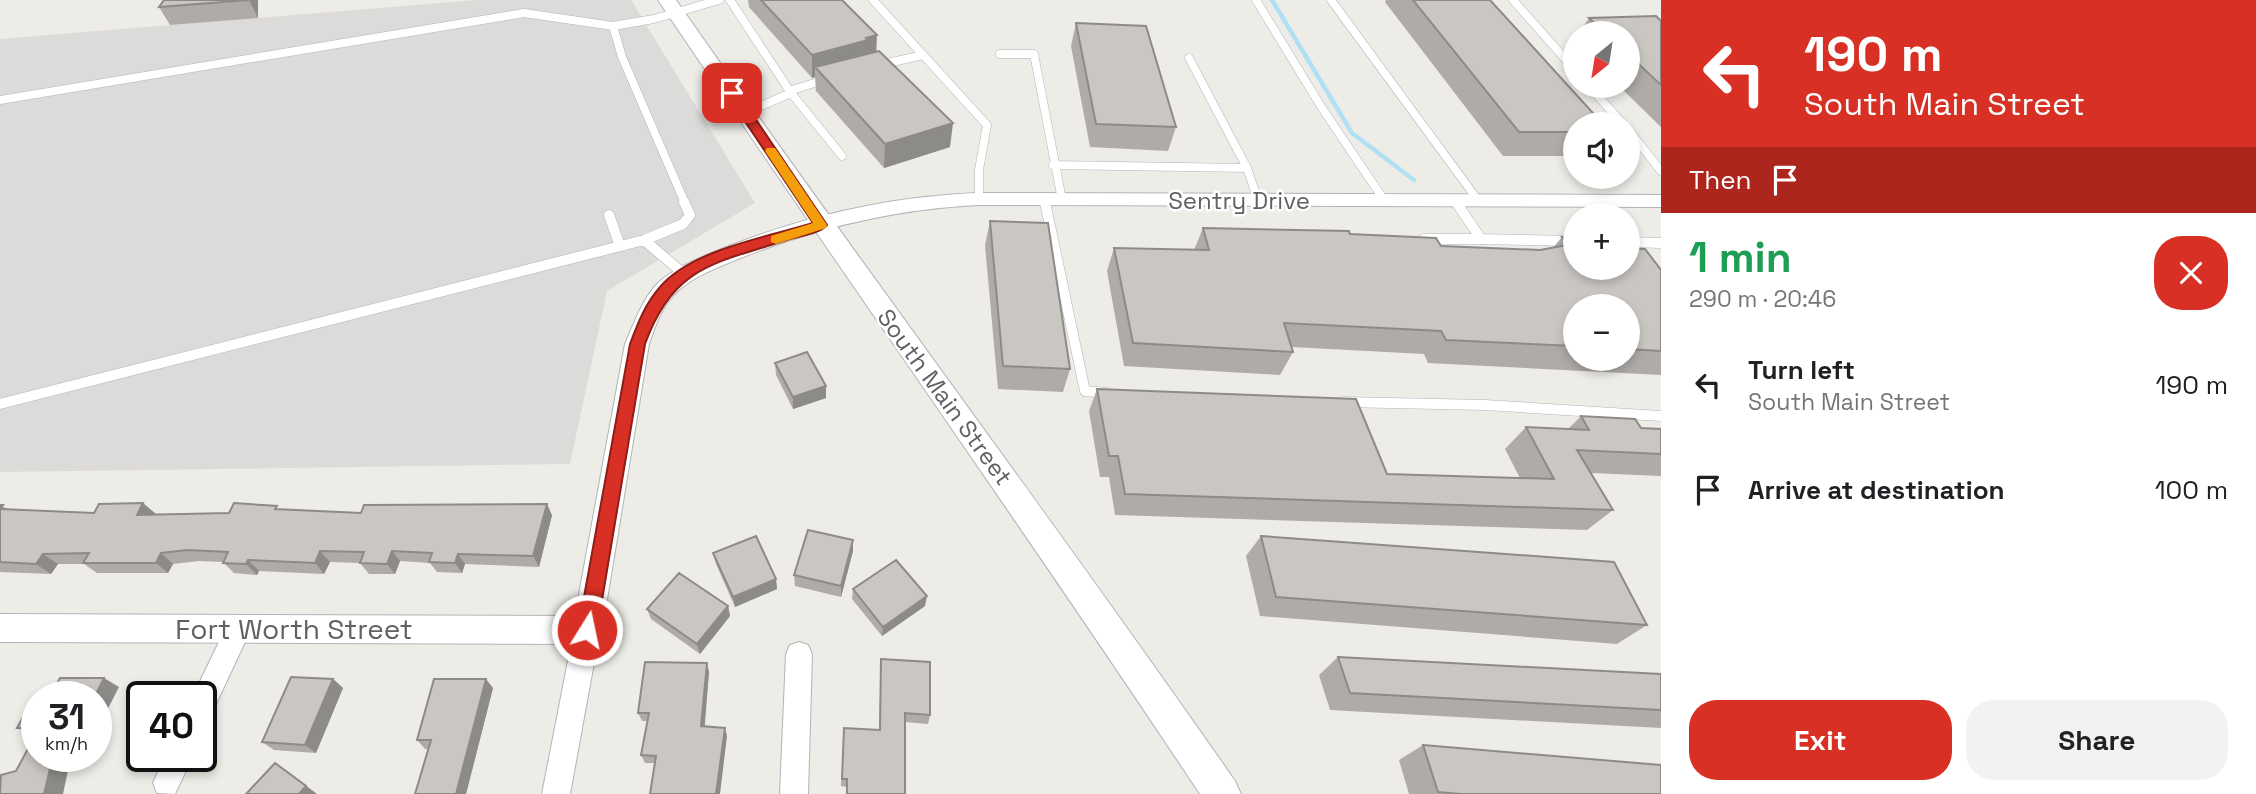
<!DOCTYPE html>
<meta charset="utf-8">
<style>
:root{--surface:#fff;--page:#f2f2f2;--text:#202124;--muted:#757577;--accent:#d93025}
body{margin:0;font-family:"Space Grotesk",sans-serif;background:var(--page);color:var(--text);height:100vh;display:flex;flex-direction:column;font-size:26px;white-space:nowrap}
*{box-sizing:border-box;margin:0}
p{font-size:23px;color:var(--muted)}
.icon{flex:none;width:38px;height:38px;fill:none;stroke:currentColor;stroke-width:2;stroke-linecap:round;stroke-linejoin:round}
.map{position:relative;flex:1;overflow:hidden}
.details{display:flex;flex-direction:column;background:var(--surface);width:595px}
.details>*{flex:none}
.guide{background:#d93025;color:#fff;overflow:hidden}
.needle{width:46px;rotate:210deg}
.buttons{position:absolute;left:1563px;top:21px;display:grid;gap:14px}
.buttons a{display:grid;place-items:center;width:77px;height:77px;border-radius:50%;background:var(--surface);box-shadow:0 4px 10px #0003;font-size:35px}
.speed{position:absolute;left:21px;top:681px;display:flex;gap:14px;font-size:35px;font-weight:700;text-align:center}
.speed>*{display:grid;place-content:center;width:91px;height:91px;border-radius:50%;background:var(--surface);box-shadow:0 4px 10px #0003;line-height:1}
.speed small{font-size:18px;font-weight:400}
.speed .limit{border:4px solid #111;border-radius:10px;background:#fff;color:#111}
.pin{position:absolute;display:grid;place-items:center;width:60px;height:60px;color:#fff;margin:-30px;border-radius:14px;box-shadow:0 4px 10px #0006}
.me{position:absolute;width:77px;margin:-38px;rotate:10deg;stroke-linejoin:round;filter:drop-shadow(0 0 5px #0008)}
.turn{display:flex;align-items:center;gap:24px;height:147px;padding:0 28px;font-size:32px}
.turn .icon{width:91px;height:91px;stroke-width:2.5}
.turn b{display:block;font-size:49px;line-height:60px}
.then{display:flex;align-items:center;height:66px;padding:0 28px;background:#0003;gap:14px;font-size:26px}
.round{display:grid;place-items:center;flex:none;width:74px;height:74px;border-radius:28px;background:var(--page)}
.overview{display:flex;align-items:center;justify-content:space-between;height:119px;padding:0 28px}
h1{font-size:42px;font-weight:800;line-height:52px;color:#1e9e55}
.primary-button{display:flex;gap:14px;margin-top:auto;padding:14px 28px}
.primary-button a{flex:1;height:80px;border-radius:28px;background:var(--accent);color:#fff;font-size:28px;font-weight:800;line-height:80px;text-align:center}
.primary-button a+a{background:var(--page);color:var(--text)}
ul{padding:0;list-style:none}
li{display:flex;align-items:center;gap:21px;height:105px;padding:0 28px}
li div{flex:1}
li b{display:block;font-size:26px}
li em{font-style:normal}
main{display:flex;flex:1;min-height:0}
.map>svg:first-child{display:block}
.industrial{fill:#dddbd9}
.lines{fill:none;stroke-linecap:round;stroke-linejoin:round}
.stream{stroke:#b1e0f4;stroke-width:4.5}
.service-far1-casing{stroke:#b2b4b7;stroke-width:9}
.service-casing{stroke:#b2b4b7;stroke-width:11}
.minor-casing{stroke:#b2b4b7;stroke-width:2}
.tertiary-casing{stroke:#b2b4b7;stroke-width:2}
.secondary-casing{stroke:#b1b4b7;stroke-width:2}
.service-far1{stroke:#fff;stroke-width:8}
.service{stroke:#fff;stroke-width:10}
.minor{fill:#fff;fill-rule:evenodd}
.tertiary{fill:#fff;fill-rule:evenodd}
.secondary{fill:#fff;fill-rule:evenodd}
.wall{fill:#aeaba8;fill-rule:evenodd}
.shaded-wall{fill:#8d8b88}
.building{fill:#cac7c3;stroke:#8d8b88;stroke-width:2}
.route{fill:#d93025;stroke:#8d1f18;stroke-width:2}
.slow{fill:#f59e0b}
.labels{text-anchor:middle;dominant-baseline:central;stroke-width:5;stroke-linejoin:round;paint-order:stroke}
.street-label{font-size:24px;fill:#5e6265;stroke:#fff}
.near-street-label{font-size:28px;fill:#5e6265;stroke:#fff}
</style>
<main>
<div class="map">
<svg width="1661" height="794" viewBox="0 0 1661 794">
<rect width="100%" height="100%" fill="#eeece7"/>
<!-- industrial -->
<path class="industrial" d="M 477,0 L 631,0 L 755,203 L 607,291 L 570,464 L 0,472 L 0,39 Z"/>
<g class="lines">
<!-- stream -->
<path class="stream" d="M 1272,0 L 1352,133 L 1414,180"/>
<defs>
<path id="service-far1" d="M 730,0 L 791,93 L 745,113
M 873,0 L 987,125 L 979,170 L 979,199
M 1256,0 L 1322,108 L 1384,200
M 1331,0 L 1477,199
M 1513,0 L 1575,70
M 613,26 L 622,57 L 685,203
M 1000,54 L 1034,54 L 1062,200
M 1189,58 L 1247,168 L 1258,200
M 879,65 L 923,55
M 1589,86 L 1623,124
M 789,91 L 827,79
M 791,93 L 842,156
M 0,100 L 524,13 L 613,26 L 654,19 L 719,0
M 1628,129 L 1661,171
M 1053,165 L 1247,168
M 1045,200 L 1046,203
M 1455,200 L 1457,203"/>
<path id="service" d="M 1045,202 L 1085,391 L 1107,393
M 1456,202 L 1481,239 L 1575,241
M 609,215 L 620,246
M 1424,239 L 1481,239
M 644,240 L 684,274
M 1628,242 L 1661,243
M 1343,402 L 1485,405 L 1661,416
M 0,404 L 644,240 L 683,224 L 690,215 L 684,202"/>
<path id="minor" d="M 238,617 L 247,621 L 251,629 L 210,717 L 201,721 L 201,696 L 193,696 L 229,621 Z
M 587,618 L 596,622 L 600,630 L 570,794 L 542,794 L 574,630 L 578,622 Z
M 799,642 L 808,645 L 812,654 L 808,794 L 780,794 L 786,654 L 790,645 Z
M 165,756 L 193,756 L 175,794 L 157,793 L 153,783 Z"/>
<path id="tertiary" d="M 979,193 L 1661,195 L 1661,207 L 979,205 C 895,209 816,228 738,259 C 716,268 689,278 673,296 C 660,309 655,328 649,344 L 602,630 L 597,640 L 587,644 L 0,642 L 0,614 L 575,616 L 625,344 C 634,324 642,299 658,283 C 678,265 705,256 729,246 C 809,215 893,196 979,193 Z"/>
<path id="secondary" d="M 658,0 L 676,0 C 859,262 1052,518 1235,781 L 1241,794 L 1200,794 C 1023,527 837,266 658,0 Z"/>
</defs>
<!-- service-far1 casing -->
<use href="#service-far1" class="service-far1-casing"/>
<!-- service casing -->
<use href="#service" class="service-casing"/>
<!-- minor casing -->
<use href="#minor" class="minor-casing"/>
<!-- tertiary casing -->
<use href="#tertiary" class="tertiary-casing"/>
<!-- secondary casing -->
<use href="#secondary" class="secondary-casing"/>
<!-- service-far1 -->
<use href="#service-far1" class="service-far1"/>
<!-- service -->
<use href="#service" class="service"/>
<!-- minor -->
<use href="#minor" class="minor"/>
<!-- tertiary -->
<use href="#tertiary" class="tertiary"/>
<!-- secondary -->
<use href="#secondary" class="secondary"/>
</g>
<!-- wall -->
<path class="wall" d="M 258,0 L 258,18 L 170,25 L 159,7 Z
M 748,0 L 842,0 L 877,51 L 950,147 L 884,168 L 816,91 L 815,77 L 812,78 L 749,7 Z
M 1386,0 L 1413,0 L 1575,124 L 1575,156 L 1503,156 L 1385,2 Z
M 1589,18 L 1661,21 L 1661,127 L 1619,86 L 1628,86 L 1628,33 L 1579,33 Z
M 1076,23 L 1176,127 L 1168,151 L 1090,147 L 1071,46 Z
M 990,221 L 1070,369 L 1063,392 L 998,389 L 985,245 Z
M 1203,228 L 1350,234 L 1441,246 L 1540,250 L 1553,248 L 1562,237 L 1661,270 L 1661,375 L 1428,363 L 1424,354 L 1292,347 L 1293,352 L 1280,375 L 1124,366 L 1107,271 L 1114,248 L 1194,250 ZM 1575,306 L 1628,306 L 1628,359 L 1575,359 Z
M 775,363 L 826,398 L 793,409 L 776,375 Z
M 1097,389 L 1387,474 L 1520,478 L 1505,449 L 1526,427 L 1568,429 L 1581,416 L 1641,428 L 1661,429 L 1661,476 L 1591,473 L 1613,510 L 1587,530 L 1115,515 L 1109,477 L 1100,477 L 1089,411 Z
M 0,505 L 10,510 L 155,514 L 229,513 L 280,509 L 361,513 L 552,515 L 539,567 L 465,564 L 462,573 L 437,572 L 430,563 L 400,561 L 395,574 L 369,574 L 360,563 L 330,562 L 324,574 L 259,571 L 257,575 L 234,573 L 223,562 L 199,561 L 173,564 L 168,573 L 97,573 L 84,564 L 58,564 L 51,574 L 0,572 Z
M 1261,536 L 1647,625 L 1617,644 L 1260,616 L 1246,556 Z
M 853,551 L 841,597 L 795,586 L 794,575 Z
M 713,553 L 776,579 L 777,589 L 735,607 L 716,564 Z
M 853,589 L 925,606 L 882,636 L 852,599 Z
M 728,606 L 730,616 L 700,654 L 651,619 L 647,609 Z
M 1338,657 L 1661,674 L 1661,728 L 1330,710 L 1319,675 Z
M 881,659 L 930,715 L 928,724 L 905,722 L 847,787 L 841,786 L 844,728 L 879,730 Z
M 709,672 L 704,727 L 727,736 L 654,763 L 645,763 L 641,755 L 648,721 L 642,721 L 638,713 Z
M 333,679 L 343,688 L 316,753 L 274,750 L 262,742 Z
M 493,688 L 466,794 L 415,794 L 429,749 L 425,749 L 417,740 Z
M 37,706 L 37,756 L 16,771 L 35,736 L 17,728 Z
M 1423,745 L 1661,794 L 1409,794 L 1399,760 Z"/>
<!-- shaded-wall -->
<path class="shaded-wall" d="M 249,0 L 258,0 L 258,18 Z
M 877,35 L 876,58 L 815,67 L 815,77 L 812,78 L 812,55 Z
M 953,123 L 950,147 L 884,168 L 885,144 Z
M 826,386 L 826,398 L 793,409 L 793,397 Z
M 143,503 L 156,514 L 149,526 L 137,515 Z
M 547,504 L 552,515 L 539,567 L 533,556 Z
M 853,540 L 853,551 L 841,597 L 841,586 Z
M 320,551 L 330,562 L 324,574 L 315,563 Z
M 392,551 L 400,561 L 395,574 L 387,564 Z
M 161,553 L 173,564 L 168,573 L 156,563 Z
M 43,554 L 58,564 L 51,574 L 36,564 Z
M 458,554 L 465,564 L 462,573 L 455,563 Z
M 248,560 L 259,571 L 257,575 L 246,564 Z
M 776,579 L 777,589 L 735,607 L 733,597 Z
M 927,596 L 925,606 L 882,636 L 883,627 Z
M 728,606 L 730,616 L 700,654 L 697,644 Z
M 707,663 L 709,672 L 704,735 L 701,726 Z
M 104,678 L 119,687 L 96,732 L 96,696 L 95,696 Z
M 333,679 L 343,688 L 316,753 L 305,745 Z
M 486,679 L 493,688 L 466,794 L 456,794 Z
M 725,728 L 727,736 L 720,794 L 716,794 Z
M 53,756 L 71,756 L 63,794 L 44,794 Z
M 275,763 L 287,771 L 317,794 L 299,794 Z"/>
<!-- building -->
<path class="building" d="M 164,0 L 249,0 L 159,7 Z
M 761,0 L 842,0 L 877,35 L 866,38 L 868,40 L 812,55 Z
M 1413,0 L 1490,0 L 1603,124 L 1575,124 L 1575,132 L 1519,132 Z
M 1656,16 L 1661,21 L 1661,85 L 1628,54 L 1628,33 L 1605,33 L 1589,18 Z
M 1076,23 L 1146,26 L 1176,127 L 1096,124 Z
M 879,51 L 953,123 L 885,144 L 815,67 Z
M 990,221 L 1048,223 L 1070,369 L 1003,366 Z
M 1203,228 L 1349,231 L 1350,234 L 1436,238 L 1441,246 L 1540,250 L 1567,245 L 1562,237 L 1575,237 L 1575,268 L 1628,268 L 1628,248 L 1645,249 L 1661,270 L 1661,351 L 1628,349 L 1628,306 L 1575,306 L 1575,346 L 1446,340 L 1441,331 L 1284,323 L 1293,352 L 1133,343 L 1114,248 L 1209,250 Z
M 807,352 L 826,386 L 793,397 L 775,363 Z
M 1097,389 L 1356,399 L 1387,474 L 1554,479 L 1526,427 L 1589,430 L 1581,416 L 1635,419 L 1641,428 L 1661,429 L 1661,454 L 1577,450 L 1613,510 L 1125,494 L 1118,456 L 1109,456 Z
M 143,503 L 137,515 L 229,513 L 234,503 L 277,506 L 275,509 L 361,513 L 364,505 L 547,504 L 533,556 L 458,554 L 455,563 L 429,562 L 432,553 L 392,551 L 387,564 L 360,563 L 364,552 L 320,551 L 315,563 L 248,560 L 246,564 L 223,563 L 228,552 L 187,550 L 161,553 L 156,563 L 83,563 L 89,553 L 43,554 L 36,564 L 0,562 L 0,505 L 3,505 L 0,509 L 94,513 L 99,504 Z
M 808,530 L 853,540 L 841,586 L 794,575 Z
M 756,536 L 776,579 L 733,597 L 713,553 Z
M 1261,536 L 1614,562 L 1647,625 L 1276,597 Z
M 896,560 L 927,596 L 883,627 L 853,589 Z
M 679,573 L 728,606 L 697,644 L 647,609 Z
M 1338,657 L 1661,674 L 1661,710 L 1350,693 Z
M 881,659 L 930,662 L 930,715 L 905,713 L 905,794 L 847,794 L 847,779 L 842,779 L 844,728 L 880,730 Z
M 645,662 L 707,663 L 701,726 L 725,728 L 716,794 L 719,794 L 650,794 L 656,756 L 641,755 L 649,713 L 638,713 Z
M 291,677 L 333,679 L 305,745 L 262,742 Z
M 60,678 L 104,678 L 95,696 L 50,696 Z
M 434,679 L 486,679 L 456,794 L 415,794 L 431,740 L 417,740 Z
M 29,706 L 37,706 L 37,728 L 17,728 Z
M 37,732 L 37,756 L 53,756 L 44,794 L 0,794 L 1,775 L 16,771 Z
M 1423,745 L 1661,765 L 1661,794 L 1461,794 L 1438,792 Z
M 275,763 L 306,786 L 299,794 L 246,794 Z"/>
<!-- route -->
<path class="route" d="M 727,90 L 736,90 L 827,225 C 819,234 799,236 787,240 C 715,263 673,266 645,344 L 597,630 L 594,636 L 587,639 L 580,636 L 578,630 L 630,344 C 638,323 645,304 660,287 C 691,250 767,237 813,223 L 726,93 Z"/>
<!-- slow -->
<path class="slow" d="M 767,148 L 775,148 L 827,225 L 826,228 L 776,244 L 771,242 L 771,236 L 813,223 L 765,151 Z"/>
<g class="labels">
<!-- street labels -->
<g class="street-label">
<text x="1239" y="200">Sentry Drive</text>
<text transform="translate(945 397) rotate(54)">South Main Street</text>
</g>
<!-- near-street labels -->
<g class="near-street-label">
<text x="294" y="629">Fort Worth Street</text>
</g>
</g>
</svg>
<div class="buttons">
<a><svg class="needle" viewBox="-14 -14 28 28"><path d="M0-13l5 13h-10z" fill="#e53935"/><path d="M0 13l5-13h-10z" fill="#757577"/></svg></a>
<a><svg class="icon" aria-label="sound" viewBox="0 0 24 24"><path d="M4 9h4l5-4v14l-5-4H4zM17 9q2 3 0 6"/></svg></a>
<a>+</a>
<a>−</a>
</div>
<div class="speed"><div>31<small>km/h</small></div><div class="limit">40</div></div>
<div class="pin" style="left:732px;top:93px;background:#d93025"><svg class="icon" aria-label="arrive" viewBox="0 0 24 24"><path d="M6 21V4h12l-3 4 3 4H6"/></svg></div>
<svg class="me" style="left:587px;top:630px" viewBox="-20 -20 40 40"><circle r="17" fill="#d93025" stroke="#fff" stroke-width="3"/><path d="M0-11L8 9 0 5-8 9z" fill="#fff"/></svg>
</div>
<section class="details">
<div class="guide">
<div class="turn"><svg class="icon" aria-label="left" viewBox="0 0 24 24"><path d="M17 20v-9H6M10 6l-5 5 5 5"/></svg><div><b>190 m</b>South Main Street</div></div>
<div class="then">Then<svg class="icon" aria-label="arrive" viewBox="0 0 24 24"><path d="M6 21V4h12l-3 4 3 4H6"/></svg></div>
</div>
<div class="overview"><div><h1>1 min</h1><p>290 m · 20:46</p></div><a class="round" style="background:#d93025;color:#fff"><svg class="icon" aria-label="close" viewBox="0 0 24 24"><path d="M6 6l12 12M18 6L6 18"/></svg></a></div>
<ul>
<li><svg class="icon" aria-label="left" viewBox="0 0 24 24"><path d="M17 20v-9H6M10 6l-5 5 5 5"/></svg><div><b>Turn left</b><p>South Main Street</p></div><em>190 m</em></li>
<li><svg class="icon" aria-label="arrive" viewBox="0 0 24 24"><path d="M6 21V4h12l-3 4 3 4H6"/></svg><div><b>Arrive at destination</b></div><em>100 m</em></li>
</ul>
<div class="primary-button"><a>Exit</a><a>Share</a></div>
</section>
</main>
